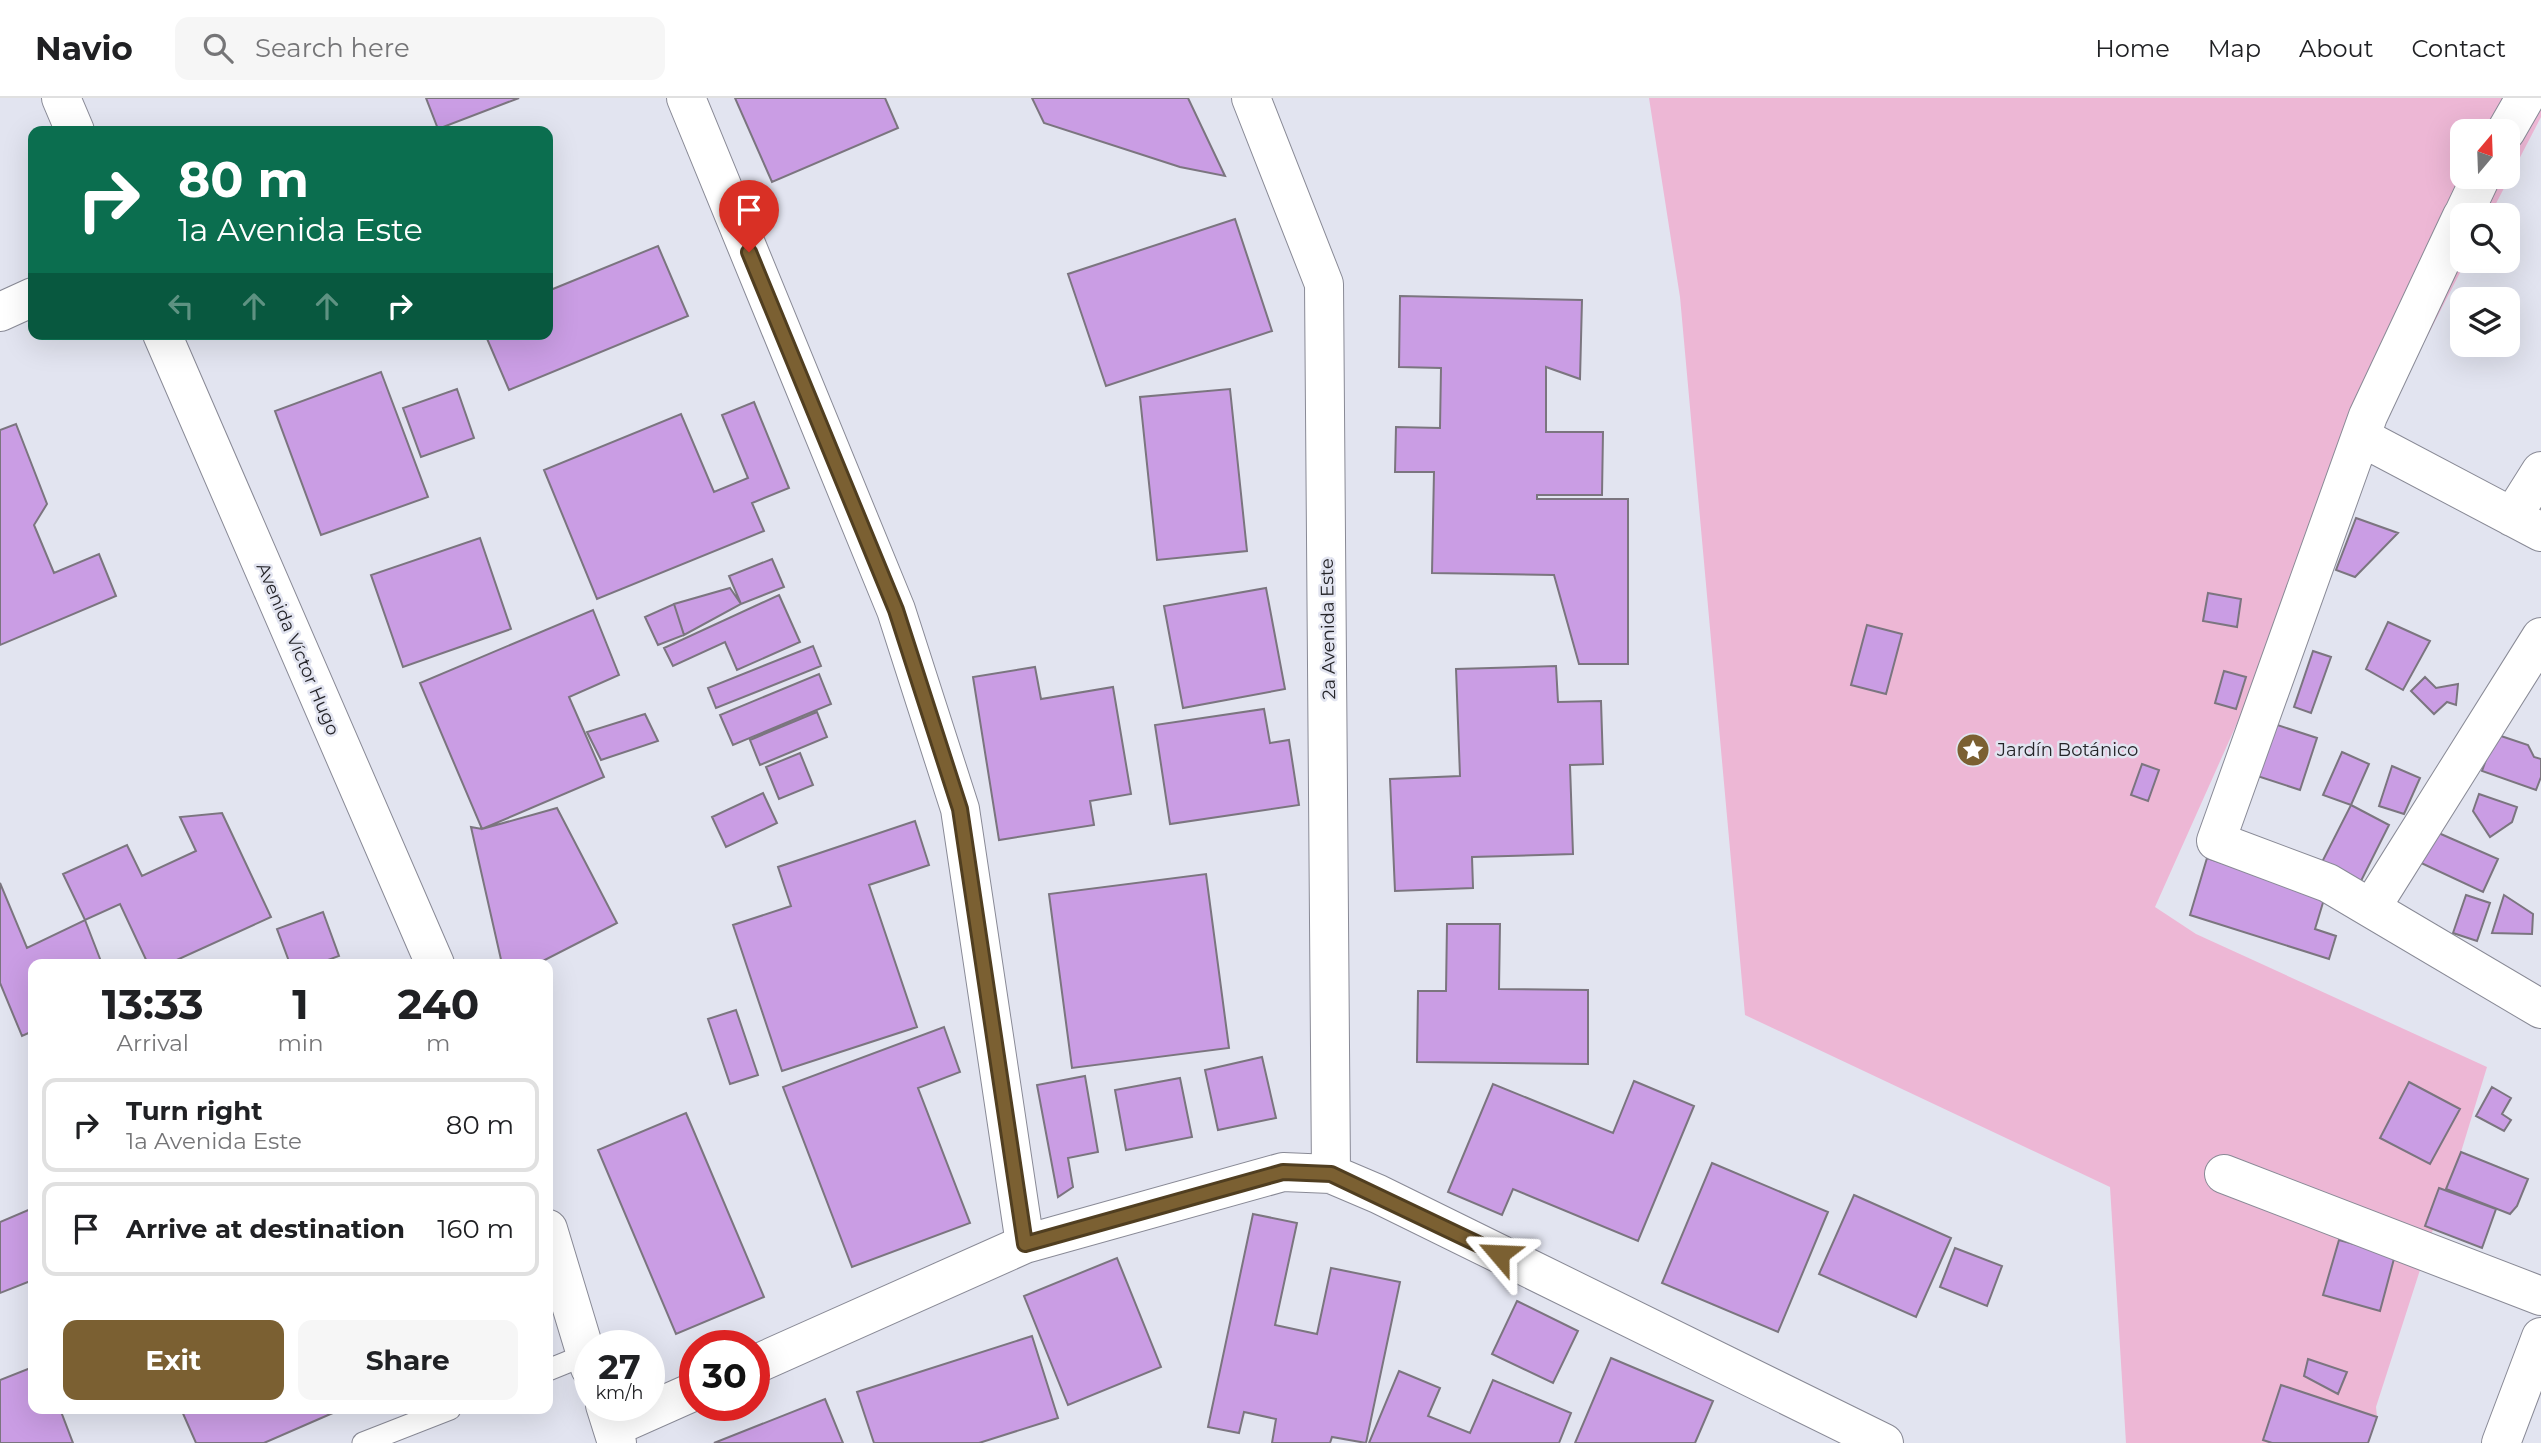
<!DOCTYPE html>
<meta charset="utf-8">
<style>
:root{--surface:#fff;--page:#f6f6f6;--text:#202124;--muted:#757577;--line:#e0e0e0;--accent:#7b6032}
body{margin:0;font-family:Montserrat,sans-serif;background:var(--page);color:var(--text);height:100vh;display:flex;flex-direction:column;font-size:26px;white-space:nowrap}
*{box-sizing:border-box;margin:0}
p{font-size:23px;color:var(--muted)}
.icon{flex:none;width:38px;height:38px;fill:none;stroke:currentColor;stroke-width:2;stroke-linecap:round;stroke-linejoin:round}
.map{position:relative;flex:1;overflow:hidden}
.details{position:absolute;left:28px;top:861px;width:525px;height:455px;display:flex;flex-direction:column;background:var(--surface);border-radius:14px;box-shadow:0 7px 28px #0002}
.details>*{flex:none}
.hud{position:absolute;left:28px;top:28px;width:525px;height:214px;border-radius:14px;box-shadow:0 7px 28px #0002;background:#0b6e4f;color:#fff;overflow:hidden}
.needle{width:46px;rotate:19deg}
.controls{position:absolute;left:2450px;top:21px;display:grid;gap:14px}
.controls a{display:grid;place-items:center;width:70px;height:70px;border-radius:14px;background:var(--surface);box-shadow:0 7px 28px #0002;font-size:35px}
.speed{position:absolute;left:574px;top:1232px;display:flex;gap:14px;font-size:35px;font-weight:700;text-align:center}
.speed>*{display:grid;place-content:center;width:91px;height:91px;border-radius:50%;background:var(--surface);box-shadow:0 7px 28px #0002;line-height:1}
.speed small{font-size:18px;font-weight:400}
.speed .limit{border:10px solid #d22;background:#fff;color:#111}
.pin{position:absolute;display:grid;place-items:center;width:60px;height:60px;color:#fff;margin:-72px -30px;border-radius:50% 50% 50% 0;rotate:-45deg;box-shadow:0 0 7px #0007}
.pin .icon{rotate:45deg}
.me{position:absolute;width:77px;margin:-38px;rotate:296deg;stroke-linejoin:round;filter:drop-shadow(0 0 5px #0008)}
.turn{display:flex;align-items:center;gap:24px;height:147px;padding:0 35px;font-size:32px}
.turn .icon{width:91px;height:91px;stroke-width:2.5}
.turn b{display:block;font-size:49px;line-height:60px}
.lanes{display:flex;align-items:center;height:66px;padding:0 35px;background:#0003;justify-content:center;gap:35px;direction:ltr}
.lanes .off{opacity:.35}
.eta{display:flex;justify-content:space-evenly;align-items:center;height:119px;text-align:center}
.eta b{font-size:42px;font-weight:700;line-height:49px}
.primary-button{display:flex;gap:14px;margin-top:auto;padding:14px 35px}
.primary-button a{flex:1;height:80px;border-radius:14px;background:var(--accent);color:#fff;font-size:28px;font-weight:700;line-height:80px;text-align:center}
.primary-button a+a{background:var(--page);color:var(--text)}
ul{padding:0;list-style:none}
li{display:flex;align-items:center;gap:21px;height:94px;margin:0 14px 10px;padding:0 21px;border:4px solid var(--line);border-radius:14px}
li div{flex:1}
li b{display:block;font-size:26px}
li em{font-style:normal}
header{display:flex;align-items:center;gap:42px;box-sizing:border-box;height:98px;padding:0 35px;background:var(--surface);border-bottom:2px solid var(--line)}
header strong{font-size:33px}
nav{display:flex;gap:38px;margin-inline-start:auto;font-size:24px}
.search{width:490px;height:63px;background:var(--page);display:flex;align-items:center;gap:18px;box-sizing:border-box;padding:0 24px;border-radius:14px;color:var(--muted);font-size:26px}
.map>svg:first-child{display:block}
.green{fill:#edb7d5;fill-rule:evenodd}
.building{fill:#ca9de4;stroke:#7b757f;stroke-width:2}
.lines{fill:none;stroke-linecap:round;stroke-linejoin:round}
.service-casing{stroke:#898a96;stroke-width:23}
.minor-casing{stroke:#898a96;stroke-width:40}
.tertiary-casing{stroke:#898a96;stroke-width:40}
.service{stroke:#fff;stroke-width:21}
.minor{stroke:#fff;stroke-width:38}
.tertiary{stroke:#fff;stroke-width:38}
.route-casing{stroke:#503e20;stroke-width:18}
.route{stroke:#7b6032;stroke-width:12}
.labels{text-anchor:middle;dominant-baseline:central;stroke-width:5;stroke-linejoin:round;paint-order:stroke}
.street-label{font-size:18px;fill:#242428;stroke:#e2e4f0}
.poi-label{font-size:18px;fill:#242428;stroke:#e2e4f0;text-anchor:start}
</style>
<header>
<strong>Navio</strong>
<div class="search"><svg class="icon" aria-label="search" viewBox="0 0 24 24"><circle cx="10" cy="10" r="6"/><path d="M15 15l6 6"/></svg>Search here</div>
<nav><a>Home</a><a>Map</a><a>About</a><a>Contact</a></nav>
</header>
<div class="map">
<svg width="2541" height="1345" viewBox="0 0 2541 1345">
<rect width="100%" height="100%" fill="#e2e4f0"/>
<!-- green -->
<path class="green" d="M 1649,0 L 2541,0 L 2541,19 L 2490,117 L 2462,117 L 2462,163 L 2466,163 L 2296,493 L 2155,809 L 2196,836 L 2487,969 L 2461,1054 L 2446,1091 L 2376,1309 L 2377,1319 L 2368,1345 L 2126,1345 L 2110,1089 L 1745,917 L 1680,199 ZM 2462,33 L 2508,33 L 2508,79 L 2462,79 Z"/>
<!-- building -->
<path class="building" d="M 426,0 L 519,0 L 438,31 Z
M 735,0 L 885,0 L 898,30 L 772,84 Z
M 1032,0 L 1188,0 L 1225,78 L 1180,69 L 1044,25 Z
M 1235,121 L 1272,233 L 1106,288 L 1068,176 Z
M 658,148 L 688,218 L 509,292 L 485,236 L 548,236 L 548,193 Z
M 1400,198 L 1582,202 L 1580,281 L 1546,269 L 1546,334 L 1603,334 L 1602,397 L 1537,397 L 1537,401 L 1628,401 L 1628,566 L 1579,566 L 1554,477 L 1432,475 L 1434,374 L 1395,374 L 1396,329 L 1440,330 L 1441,270 L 1399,269 Z
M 381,274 L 428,399 L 321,437 L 275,313 Z
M 457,291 L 474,340 L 421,359 L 403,310 Z
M 1230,291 L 1247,453 L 1157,462 L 1140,299 Z
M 754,304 L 789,390 L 752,405 L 764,433 L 597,501 L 544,372 L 681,316 L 714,394 L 748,380 L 722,317 Z
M 16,326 L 47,406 L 34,427 L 54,475 L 99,456 L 116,498 L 0,547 L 0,332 Z
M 2356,420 L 2398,435 L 2355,479 L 2336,472 Z
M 480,440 L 511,531 L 403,569 L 371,477 Z
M 772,461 L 784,489 L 741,506 L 729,478 Z
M 730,490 L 741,506 L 684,537 L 674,506 Z
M 1266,490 L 1285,591 L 1183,610 L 1164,508 Z
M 2208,495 L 2241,501 L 2237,529 L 2203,523 Z
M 779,497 L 800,544 L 737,572 L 725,544 L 673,568 L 664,550 Z
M 674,506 L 684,537 L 658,547 L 645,519 Z
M 593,512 L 619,577 L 569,599 L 604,679 L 482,731 L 420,585 Z
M 2388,524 L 2430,543 L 2403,592 L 2366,571 Z
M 1867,527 L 1902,536 L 1886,596 L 1851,587 Z
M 813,548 L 821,568 L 716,610 L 708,590 Z
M 2313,553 L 2331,559 L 2311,615 L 2294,609 Z
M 1556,568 L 1558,604 L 1601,603 L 1603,666 L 1570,667 L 1573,756 L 1472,759 L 1473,790 L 1395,793 L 1390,681 L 1460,678 L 1456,571 Z
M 1035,569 L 1041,601 L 1113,589 L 1131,696 L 1090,703 L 1094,727 L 999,742 L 973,579 Z
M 2224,573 L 2246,579 L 2236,611 L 2215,605 Z
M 819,576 L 831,606 L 733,647 L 720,617 Z
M 2425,579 L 2436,590 L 2458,586 L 2456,607 L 2447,604 L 2434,616 L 2411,593 Z
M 1264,611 L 1270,645 L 1289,642 L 1299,707 L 1170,726 L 1155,627 Z
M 817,614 L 827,639 L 760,667 L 750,642 Z
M 645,616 L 658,643 L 601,662 L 587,634 Z
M 2253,619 L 2317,640 L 2300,692 L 2236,671 Z
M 2495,636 L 2528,647 L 2534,659 L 2541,661 L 2541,679 L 2536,692 L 2482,673 Z
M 2342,654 L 2369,666 L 2351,707 L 2323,697 Z
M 800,655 L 813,687 L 779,701 L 766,669 Z
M 2142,666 L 2159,672 L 2148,703 L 2131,697 Z
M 2392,668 L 2420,680 L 2404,716 L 2379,708 Z
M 763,695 L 777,725 L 726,749 L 712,719 Z
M 2479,696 L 2517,709 L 2512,724 L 2490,739 L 2473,713 Z
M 2351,707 L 2389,727 L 2359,787 L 2320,768 Z
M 557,710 L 617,825 L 537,866 L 502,866 L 471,729 L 482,731 Z
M 222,715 L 271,819 L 168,866 L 148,866 L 120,806 L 85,822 L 63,776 L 127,747 L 142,778 L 196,753 L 180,719 Z
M 915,723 L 929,767 L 869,787 L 917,929 L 782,973 L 733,827 L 791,808 L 778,769 Z
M 2434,733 L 2498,761 L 2483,794 L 2419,764 Z
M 2207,760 L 2325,798 L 2315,831 L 2336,838 L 2329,861 L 2190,817 Z
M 1206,776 L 1229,950 L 1072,970 L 1049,796 Z
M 0,785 L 27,850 L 85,822 L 102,866 L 33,866 L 33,933 L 22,938 L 0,885 Z
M 2466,797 L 2490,805 L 2477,843 L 2453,835 Z
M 2504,797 L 2533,816 L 2532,836 L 2492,835 Z
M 323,814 L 339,858 L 317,866 L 290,866 L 277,831 Z
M 1447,826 L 1500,826 L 1499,891 L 1588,892 L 1588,966 L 1417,964 L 1418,893 L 1446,893 Z
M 736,912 L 758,977 L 730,986 L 708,921 Z
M 944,929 L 960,974 L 918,990 L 970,1125 L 852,1169 L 783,989 Z
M 1262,959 L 1276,1020 L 1218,1032 L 1205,972 Z
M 1085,978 L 1098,1054 L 1068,1060 L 1073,1089 L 1058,1099 L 1037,987 Z
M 1180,980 L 1192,1039 L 1126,1052 L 1115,992 Z
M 1634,983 L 1694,1008 L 1638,1143 L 1513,1091 L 1502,1117 L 1448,1094 L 1493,986 L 1613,1035 Z
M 2409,984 L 2460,1011 L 2430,1066 L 2380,1040 Z
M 2492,989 L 2511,1000 L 2502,1016 L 2511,1022 L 2504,1033 L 2476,1018 Z
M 686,1015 L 764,1199 L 676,1236 L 598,1052 Z
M 2461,1054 L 2528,1081 L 2517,1108 L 2510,1116 L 2446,1091 Z
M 1712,1065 L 1828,1114 L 1778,1234 L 1662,1185 Z
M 2439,1090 L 2496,1111 L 2482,1150 L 2425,1128 Z
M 1854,1097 L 1951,1140 L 1916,1219 L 1819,1176 Z
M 33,1110 L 33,1182 L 0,1195 L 0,1124 Z
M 1253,1116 L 1297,1125 L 1275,1227 L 1317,1236 L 1331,1170 L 1400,1184 L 1366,1345 L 1332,1339 L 1330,1345 L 1272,1345 L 1276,1321 L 1244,1314 L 1239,1335 L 1208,1329 Z
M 2339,1142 L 2395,1157 L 2380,1213 L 2323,1197 Z
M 1955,1150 L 2002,1168 L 1987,1208 L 1940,1189 Z
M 1117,1160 L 1161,1269 L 1068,1307 L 1024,1198 Z
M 1517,1203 L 1578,1233 L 1553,1285 L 1492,1256 Z
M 1032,1238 L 1058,1320 L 979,1345 L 874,1345 L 857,1294 Z
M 1611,1260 L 1713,1303 L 1695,1345 L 1575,1345 Z
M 2308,1261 L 2347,1274 L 2338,1296 L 2304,1278 Z
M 33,1269 L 33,1311 L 60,1311 L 73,1345 L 0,1345 L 0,1282 Z
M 1399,1273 L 1440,1290 L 1428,1318 L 1470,1335 L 1493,1282 L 1571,1315 L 1559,1345 L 1369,1345 Z
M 2281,1287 L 2377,1319 L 2368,1345 L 2272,1345 L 2263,1342 Z
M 825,1301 L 843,1345 L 714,1345 Z
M 181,1311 L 342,1311 L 264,1345 L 196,1345 Z"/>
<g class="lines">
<defs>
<path id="service" d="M 548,1272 L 585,1257
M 363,1345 L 450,1311"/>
<path id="minor" d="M 686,0 L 896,512 L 960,711 L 1025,1146
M 1251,0 L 1324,186 L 1331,1076
M 2506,33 L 2525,0
M 2463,117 L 2481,79
M 2462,118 L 2368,318 L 2216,743 L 2328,785 L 2541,911
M 0,214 L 33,199
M 2361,339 L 2541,434
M 2512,419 L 2541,373
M 2371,810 L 2541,539
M 2224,1076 L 2541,1198
M 754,1267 L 1025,1146 L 1283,1074 L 1331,1076 L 1378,1096 L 1884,1345
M 614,1329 L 695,1293
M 2501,1345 L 2541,1239"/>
<path id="tertiary" d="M 61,0 L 75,33
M 162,236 L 435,866
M 548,1131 L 590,1270
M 605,1307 L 617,1345"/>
</defs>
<!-- service casing -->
<use href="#service" class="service-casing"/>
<!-- minor casing -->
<use href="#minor" class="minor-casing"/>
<!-- tertiary casing -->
<use href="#tertiary" class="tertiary-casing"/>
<!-- service -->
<use href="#service" class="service"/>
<!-- minor -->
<use href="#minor" class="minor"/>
<!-- tertiary -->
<use href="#tertiary" class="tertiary"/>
</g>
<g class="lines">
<defs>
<path id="route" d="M 749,154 L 896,512 L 960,711 L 1025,1146 L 1283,1074 L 1331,1076 L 1499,1156"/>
</defs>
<!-- route casing -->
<use href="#route" class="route-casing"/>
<!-- route -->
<use href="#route" class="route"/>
</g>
<!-- icons -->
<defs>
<symbol id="sight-disc" viewBox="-11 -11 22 22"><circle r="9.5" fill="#7b6032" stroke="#e2e4f0"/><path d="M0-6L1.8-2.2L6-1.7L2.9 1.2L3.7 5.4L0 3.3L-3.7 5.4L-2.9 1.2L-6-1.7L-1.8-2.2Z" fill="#fff"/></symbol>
</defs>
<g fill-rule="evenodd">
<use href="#sight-disc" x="1954" y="633" width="38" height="38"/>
</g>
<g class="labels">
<!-- street labels -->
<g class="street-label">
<text transform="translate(1328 531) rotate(-91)">2a Avenida Este</text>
<text transform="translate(298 551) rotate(67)">Avenida Víctor Hugo</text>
</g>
<!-- poi labels -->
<g class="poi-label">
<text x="1997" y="652">Jardín Botánico</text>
</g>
</g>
</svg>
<div class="controls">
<a><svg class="needle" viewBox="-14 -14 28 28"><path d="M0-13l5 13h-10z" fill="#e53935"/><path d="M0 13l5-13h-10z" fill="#757577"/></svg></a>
<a><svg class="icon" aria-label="search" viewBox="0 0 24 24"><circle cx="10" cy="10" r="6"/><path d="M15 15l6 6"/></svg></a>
<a><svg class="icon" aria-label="layers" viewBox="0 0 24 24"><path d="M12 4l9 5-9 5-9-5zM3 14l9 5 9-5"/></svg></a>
</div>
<div class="speed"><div>27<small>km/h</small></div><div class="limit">30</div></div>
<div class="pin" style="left:749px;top:154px;background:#d93025"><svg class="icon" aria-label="arrive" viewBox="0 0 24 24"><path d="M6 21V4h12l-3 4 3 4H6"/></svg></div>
<svg class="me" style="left:1499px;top:1156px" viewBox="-20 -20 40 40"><path d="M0-17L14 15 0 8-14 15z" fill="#7b6032" stroke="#fff" stroke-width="4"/></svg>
<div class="hud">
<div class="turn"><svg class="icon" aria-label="right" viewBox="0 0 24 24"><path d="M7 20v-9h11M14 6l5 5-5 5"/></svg><div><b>80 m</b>1a Avenida Este</div></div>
<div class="lanes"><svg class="icon off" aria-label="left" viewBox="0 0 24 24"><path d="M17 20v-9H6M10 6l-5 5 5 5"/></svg><svg class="icon off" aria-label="ahead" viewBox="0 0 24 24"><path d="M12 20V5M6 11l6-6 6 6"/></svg><svg class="icon off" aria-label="ahead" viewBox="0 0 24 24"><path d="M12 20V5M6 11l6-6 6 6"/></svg><svg class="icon" aria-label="right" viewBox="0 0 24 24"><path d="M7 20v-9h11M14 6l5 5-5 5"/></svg></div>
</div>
<section class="details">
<div class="eta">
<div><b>13:33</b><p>Arrival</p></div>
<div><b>1</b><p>min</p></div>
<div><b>240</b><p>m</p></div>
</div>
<ul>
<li><svg class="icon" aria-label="right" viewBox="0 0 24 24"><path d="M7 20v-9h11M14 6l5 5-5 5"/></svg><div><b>Turn right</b><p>1a Avenida Este</p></div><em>80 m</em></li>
<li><svg class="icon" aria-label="arrive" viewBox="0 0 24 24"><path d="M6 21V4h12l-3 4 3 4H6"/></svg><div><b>Arrive at destination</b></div><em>160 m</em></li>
</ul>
<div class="primary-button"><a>Exit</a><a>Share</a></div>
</section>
</div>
